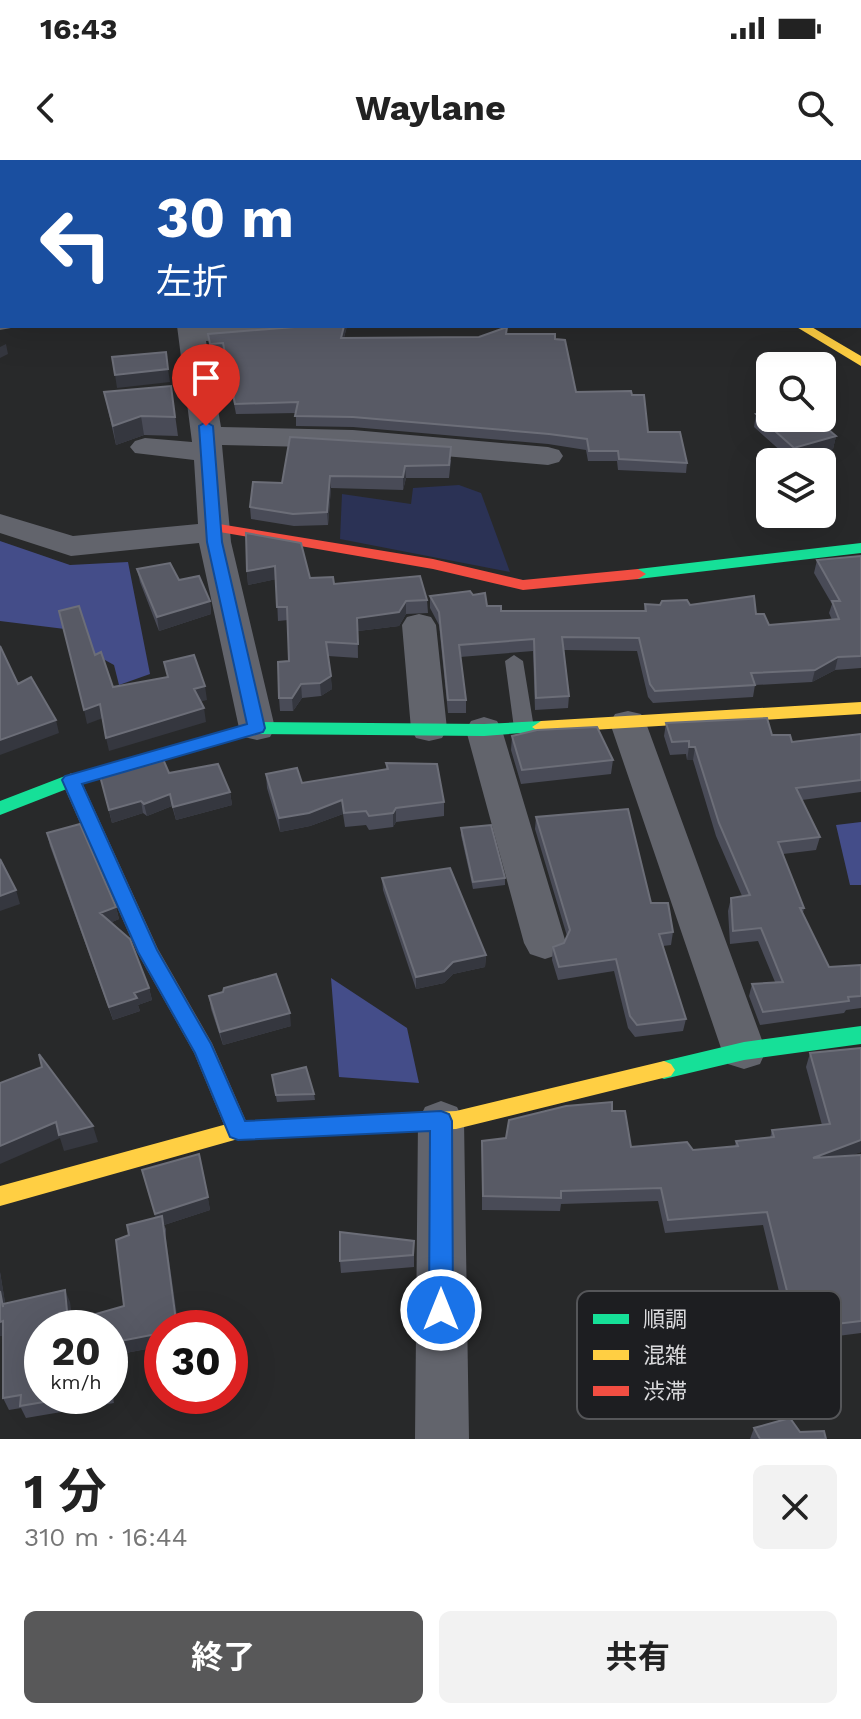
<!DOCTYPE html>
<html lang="ja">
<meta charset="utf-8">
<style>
:root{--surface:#fff;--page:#f2f2f2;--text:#222;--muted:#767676;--accent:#585859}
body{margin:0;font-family:"Work Sans","Noto Sans JP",sans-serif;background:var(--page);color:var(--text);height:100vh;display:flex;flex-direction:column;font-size:30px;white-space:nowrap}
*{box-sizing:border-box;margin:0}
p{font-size:26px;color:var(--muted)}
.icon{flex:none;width:44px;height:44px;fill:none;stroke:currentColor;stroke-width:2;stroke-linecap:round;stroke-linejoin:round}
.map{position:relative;height:1279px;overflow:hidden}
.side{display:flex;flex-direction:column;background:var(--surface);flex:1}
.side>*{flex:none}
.banner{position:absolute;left:0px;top:0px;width:862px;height:168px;box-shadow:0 8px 32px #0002;background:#1a4fa0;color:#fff;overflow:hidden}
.fabs{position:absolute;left:756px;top:192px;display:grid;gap:16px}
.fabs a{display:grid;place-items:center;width:80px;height:80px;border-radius:12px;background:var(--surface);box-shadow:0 8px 32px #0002;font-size:40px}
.speed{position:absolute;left:24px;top:1150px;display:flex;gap:16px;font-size:40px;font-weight:700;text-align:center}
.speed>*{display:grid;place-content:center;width:104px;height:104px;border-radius:50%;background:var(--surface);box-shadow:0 8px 32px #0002;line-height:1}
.speed small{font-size:20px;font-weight:400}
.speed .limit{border:12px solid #d22;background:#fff;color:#111}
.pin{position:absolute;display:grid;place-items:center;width:68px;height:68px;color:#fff;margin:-82px -34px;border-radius:50% 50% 50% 0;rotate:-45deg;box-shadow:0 0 8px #0007}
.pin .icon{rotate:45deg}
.me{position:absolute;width:88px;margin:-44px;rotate:0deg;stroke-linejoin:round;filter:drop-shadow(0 0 6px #0008)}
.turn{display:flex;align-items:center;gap:28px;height:168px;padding:0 24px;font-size:36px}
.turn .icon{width:104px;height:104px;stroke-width:2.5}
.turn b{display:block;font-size:56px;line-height:68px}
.round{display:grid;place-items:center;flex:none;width:84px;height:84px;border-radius:12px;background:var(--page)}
.headline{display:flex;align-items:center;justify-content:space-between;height:136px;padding:0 24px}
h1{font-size:48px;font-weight:700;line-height:60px}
.button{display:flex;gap:16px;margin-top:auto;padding:16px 24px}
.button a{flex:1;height:92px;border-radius:12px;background:var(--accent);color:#fff;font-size:32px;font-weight:700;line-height:92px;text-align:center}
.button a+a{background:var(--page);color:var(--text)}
.status{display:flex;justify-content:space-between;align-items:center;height:56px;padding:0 40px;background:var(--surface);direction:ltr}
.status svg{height:22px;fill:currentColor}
header{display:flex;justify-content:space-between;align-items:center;height:104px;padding:0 24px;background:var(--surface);font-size:36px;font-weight:700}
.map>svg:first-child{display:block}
.green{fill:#2b3255}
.forest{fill:#444d89}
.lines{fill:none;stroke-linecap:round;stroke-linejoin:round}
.stream{fill:#4f5a9a;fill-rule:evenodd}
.lane{fill:#62646c;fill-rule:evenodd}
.street{fill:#62646c;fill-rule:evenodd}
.fast{fill:#16e098;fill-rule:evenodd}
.slow{fill:#ffcf43;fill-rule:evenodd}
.jam{fill:#f24e42;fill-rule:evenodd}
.wall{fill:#494b57}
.shaded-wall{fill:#35373f}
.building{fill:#585a65;stroke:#6c6e78;stroke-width:2}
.route{fill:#1a73e8;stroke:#114b97;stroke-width:2}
.key{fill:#1d1e21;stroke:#555659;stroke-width:2}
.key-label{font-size:22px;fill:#d9d9db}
</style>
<div class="status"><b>16:43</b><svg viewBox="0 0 49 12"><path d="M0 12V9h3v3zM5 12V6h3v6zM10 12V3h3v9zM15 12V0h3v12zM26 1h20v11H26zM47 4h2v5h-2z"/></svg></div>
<header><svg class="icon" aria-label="back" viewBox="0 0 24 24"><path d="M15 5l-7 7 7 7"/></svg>Waylane<svg class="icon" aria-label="search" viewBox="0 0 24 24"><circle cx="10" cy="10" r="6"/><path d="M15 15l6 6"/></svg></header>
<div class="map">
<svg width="861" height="1279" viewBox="0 0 861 1279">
<rect width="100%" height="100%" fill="#28292a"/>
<!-- green -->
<path class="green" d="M 459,325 L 481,333 L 510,412 L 340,379 L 342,334 L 411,344 L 413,328 Z"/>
<!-- forest -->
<path class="forest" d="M 0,381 L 70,405 L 128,402 L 150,514 L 119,525 L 114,505 L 94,494 L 73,470 L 0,461 Z
M 861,662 L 861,725 L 850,725 L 836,665 Z
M 331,818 L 407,868 L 419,923 L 339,917 Z"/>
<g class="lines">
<!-- stream -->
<path class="stream" d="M 126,0 L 132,0 L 131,2 L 125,2 Z
M 251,0 L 257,0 L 258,2 L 252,2 Z
M 785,0 L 795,0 L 791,2 L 781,2 Z"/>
<!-- lane -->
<path class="lane" d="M 425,0 L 437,0 L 437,2 L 425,2 Z
M 514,495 L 523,501 L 534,568 L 524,575 L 514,568 L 505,501 Z
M 71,613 L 81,620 L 158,789 L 212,883 L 250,970 L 247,977 L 238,980 L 229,977 L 194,893 L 137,792 L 61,620 Z"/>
<!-- street -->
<path class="street" d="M 146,0 L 168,0 L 168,2 L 146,2 Z
M 0,154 L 2,166 L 11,168 L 0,170 Z
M 177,166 L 316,166 L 312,172 L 303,174 L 206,181 L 221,267 L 353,270 L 548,287 L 559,290 L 563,296 L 559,302 L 548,305 L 353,288 L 222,285 L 231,382 L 275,568 L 270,577 L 257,580 L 244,577 L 239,568 L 199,383 L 71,396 L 0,373 L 0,354 L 73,376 L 198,364 L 194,300 L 135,293 L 130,287 L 135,281 L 145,278 L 192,282 Z
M 419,454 L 431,457 L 436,465 L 447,569 L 442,578 L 429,581 L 416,578 L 411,569 L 402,465 L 407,457 Z
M 628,551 L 641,554 L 646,563 L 766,891 L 760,904 L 744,909 L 728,904 L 722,891 L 610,563 L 615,554 Z
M 484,557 L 497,561 L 502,570 L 566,783 L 560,794 L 545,799 L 530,794 L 524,783 L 466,570 L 471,561 Z
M 441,941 L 457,947 L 464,961 L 469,1279 L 415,1279 L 418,961 L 425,947 Z"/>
<!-- fast -->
<path class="fast" d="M 861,383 L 861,393 L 638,419 L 630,414 L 638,409 Z
M 541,561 L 547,563 L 550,567 L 547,571 L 484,576 L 257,574 L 77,625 L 0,655 L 0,641 L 65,616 L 257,562 L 484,564 Z
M 861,866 L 861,884 L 744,900 L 664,919 L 657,916 L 653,910 L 657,904 L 664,901 L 744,882 Z"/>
<!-- slow -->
<path class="slow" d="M 795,166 L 810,166 L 861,196 L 861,206 Z
M 861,542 L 861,554 L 541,573 L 532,567 L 541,561 Z
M 664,901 L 671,904 L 675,910 L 671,916 L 456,969 L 238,979 L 0,1046 L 0,1026 L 238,961 L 456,951 Z"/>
<!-- jam -->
<path class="jam" d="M 536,0 L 548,0 L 549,2 L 537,2 Z
M 213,363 L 433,399 L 523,420 L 638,409 L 646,414 L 638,419 L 523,430 L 433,409 L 208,370 L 208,364 Z"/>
</g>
<!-- wall -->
<path class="wall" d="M 347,166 L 344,178 L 479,177 L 506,174 L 555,179 L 576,232 L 648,272 L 687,303 L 686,313 L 618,310 L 617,301 L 588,301 L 586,290 L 548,284 L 353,267 L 296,266 L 296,253 L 236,254 L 224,193 L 211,194 L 208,174 L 303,167 Z
M 766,216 L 770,219 L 770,246 L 764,229 Z
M 171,226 L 178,276 L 144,275 L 116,285 L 104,232 Z
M 756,254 L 836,276 L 833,289 L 792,301 L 754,267 Z
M 451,300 L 449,318 L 406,318 L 403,330 L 331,328 L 328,365 L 294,366 L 251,359 L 250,347 L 282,323 Z
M 861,396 L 861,508 L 835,510 L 812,522 L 755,525 L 753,537 L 653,543 L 648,537 L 637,491 L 564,490 L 569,536 L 568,548 L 535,550 L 533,491 L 460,497 L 466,540 L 466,553 L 448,553 L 439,465 L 430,448 L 430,436 L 473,435 L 487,446 L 501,451 L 644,451 L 645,444 L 690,445 L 756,454 L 769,465 L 832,460 L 829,453 L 832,444 L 814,413 L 817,400 Z
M 137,409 L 179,420 L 210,441 L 211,454 L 159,471 L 140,422 Z
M 247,411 L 310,418 L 334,424 L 427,440 L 428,453 L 406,454 L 399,466 L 358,471 L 358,498 L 328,496 L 332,529 L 321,536 L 302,538 L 293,551 L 280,551 L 279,538 L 289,501 L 288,460 L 278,461 L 276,419 L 248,425 Z
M 666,563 L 772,575 L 792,582 L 861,574 L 861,632 L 802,640 L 820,677 L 816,690 L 783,694 L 804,748 L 803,753 L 829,807 L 861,805 L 861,848 L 846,850 L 844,853 L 760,865 L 749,836 L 752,824 L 775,822 L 758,781 L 730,784 L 728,751 L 731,738 L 742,736 L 716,676 L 693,600 L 687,600 L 686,594 L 670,595 L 664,576 Z
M 512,576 L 613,600 L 611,614 L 521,624 L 511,590 Z
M 386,603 L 444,642 L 444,656 L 396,662 L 393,667 L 369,670 L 366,665 L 345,667 L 343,654 L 310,666 L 280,672 L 267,628 L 266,614 L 302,623 L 386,610 Z
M 169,613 L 230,632 L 232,645 L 176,660 L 172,646 L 147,656 L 143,653 L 112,663 L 100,616 Z
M 536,657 L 651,743 L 673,772 L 671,785 L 663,786 L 686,859 L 683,871 L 635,877 L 628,868 L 614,811 L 558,820 L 552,800 L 553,787 L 564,783 L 567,776 L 535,669 Z
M 461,668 L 505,718 L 505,725 L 473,729 L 461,675 Z
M 47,673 L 116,747 L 119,759 L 112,762 L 149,828 L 152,840 L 138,845 L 140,851 L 113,860 L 50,686 Z
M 382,718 L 486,795 L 485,807 L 453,814 L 444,823 L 416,829 L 383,730 Z
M 209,836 L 291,866 L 223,885 L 211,849 Z
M 861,888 L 861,992 L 851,995 L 861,995 L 861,1173 L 799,1181 L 790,1144 L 782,1144 L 763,1065 L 665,1073 L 658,1041 L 561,1044 L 560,1051 L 482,1050 L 482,981 L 506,978 L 612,951 L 631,987 L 693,990 L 735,986 L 736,981 L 770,978 L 772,970 L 822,965 L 806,907 L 810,893 Z
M 272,915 L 314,934 L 315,940 L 277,942 Z
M 199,994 L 210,1050 L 164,1065 L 166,1069 L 162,1186 L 110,1196 L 110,1168 L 42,1236 L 110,1236 L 110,1208 L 114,1243 L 26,1258 L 21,1248 L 9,1250 L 3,1238 L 3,1175 L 0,1176 L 0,1112 L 5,1143 L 70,1142 L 71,1161 L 124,1146 L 129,1075 L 156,1058 L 142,1010 Z
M 414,1081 L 414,1107 L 341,1113 L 340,1101 Z
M 754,1268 L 800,1272 L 826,1279 L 750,1279 Z"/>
<!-- shaded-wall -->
<path class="shaded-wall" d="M 344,166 L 347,166 L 341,188 L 341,178 Z
M 6,184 L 8,194 L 0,198 L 0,187 Z
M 168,209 L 170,222 L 117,228 L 115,215 Z
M 141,256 L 144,275 L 116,285 L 113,266 Z
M 836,276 L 833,289 L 792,301 L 794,288 Z
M 405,306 L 406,318 L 403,330 L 403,317 Z
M 330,316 L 331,328 L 328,365 L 327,352 Z
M 275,406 L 277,419 L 248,425 L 247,411 Z
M 210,441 L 211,454 L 159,471 L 157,457 Z
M 406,441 L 406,454 L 399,466 L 358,471 L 358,498 L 357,458 Z
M 838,497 L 835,510 L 812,522 L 815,510 Z
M 331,516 L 332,529 L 321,536 L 320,523 Z
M 301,524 L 302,538 L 293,551 L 292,538 Z
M 205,526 L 207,540 L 196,543 L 194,529 Z
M 100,544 L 103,558 L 87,564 L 84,550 Z
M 204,548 L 206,562 L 109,591 L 106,578 Z
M 56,560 L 59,573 L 0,595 L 0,580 Z
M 689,587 L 695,587 L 693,600 L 687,600 Z
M 230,632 L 232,645 L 176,660 L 173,647 Z
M 170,634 L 172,646 L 147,656 L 144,644 Z
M 342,640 L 343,654 L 310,666 L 280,672 L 279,658 Z
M 141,641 L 143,653 L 112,663 L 109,650 Z
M 396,648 L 396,662 L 393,667 L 393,653 Z
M 16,730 L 20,744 L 0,751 L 0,736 Z
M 116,747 L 119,759 L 103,766 L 100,753 Z
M 486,795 L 485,807 L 453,814 L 444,823 L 416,829 L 416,817 L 453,802 Z
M 149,828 L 152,840 L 138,845 L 140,851 L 113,860 L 109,847 L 134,833 Z
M 290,853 L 291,866 L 223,885 L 220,872 Z
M 56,962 L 93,966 L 98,982 L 64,991 L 60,978 L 0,1004 L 0,986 Z
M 861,980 L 861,992 L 808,1012 L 813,998 Z
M 208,1037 L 210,1050 L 164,1065 L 179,1168 L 177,1168 L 155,1054 Z
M 0,1112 L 8,1160 L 3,1147 L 0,1131 Z
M 65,1130 L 70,1142 L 72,1168 L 68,1162 Z
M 3,1161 L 8,1174 L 0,1176 L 0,1162 Z
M 162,1173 L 162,1186 L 110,1196 L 110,1183 Z
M 110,1208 L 114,1243 L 110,1232 Z"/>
<!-- building -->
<path class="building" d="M 3,0 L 106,0 L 105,2 L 3,2 Z
M 0,12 L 2,13 L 2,83 L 0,82 Z
M 0,101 L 2,102 L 2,134 L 0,134 Z
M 307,166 L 344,166 L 341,178 L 479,177 L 507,167 L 506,174 L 555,174 L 555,179 L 565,180 L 576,232 L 631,231 L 632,235 L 644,235 L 648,272 L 680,272 L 687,303 L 619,299 L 618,291 L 589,291 L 587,279 L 549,274 L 353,257 L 295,256 L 298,242 L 235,244 L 223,183 L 210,184 L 208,174 Z
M 166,192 L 168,209 L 115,215 L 112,197 Z
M 171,226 L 175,257 L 141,256 L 113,266 L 104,232 Z
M 770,250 L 770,258 L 815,258 L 836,276 L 794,288 L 756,254 Z
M 290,277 L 451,287 L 449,305 L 405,306 L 403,317 L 330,316 L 327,352 L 293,354 L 250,347 L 253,322 L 282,323 Z
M 246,373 L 301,383 L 310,418 L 333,417 L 334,424 L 420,416 L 427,440 L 406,441 L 399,452 L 357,458 L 358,484 L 326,482 L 331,516 L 320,523 L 301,524 L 292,538 L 279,538 L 278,502 L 289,501 L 287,447 L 277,447 L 275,406 L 247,411 Z
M 861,396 L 861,496 L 838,497 L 815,510 L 751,513 L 755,525 L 655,531 L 650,524 L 639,478 L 562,477 L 569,536 L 536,538 L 534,479 L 459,485 L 466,540 L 448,540 L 439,452 L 430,436 L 470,431 L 473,435 L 485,433 L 487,446 L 501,446 L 501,451 L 646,451 L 645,444 L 660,445 L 662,441 L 687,440 L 690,445 L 754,436 L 756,454 L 764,454 L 769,465 L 839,459 L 832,441 L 840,441 L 817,400 Z
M 170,403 L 179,420 L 199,416 L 210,441 L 157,457 L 137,409 Z
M 79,446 L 95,495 L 101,492 L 113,527 L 168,517 L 164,502 L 194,495 L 205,526 L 194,529 L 204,548 L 106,578 L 100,544 L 84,550 L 59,451 Z
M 0,486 L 18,524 L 31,517 L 56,560 L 0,580 Z
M 767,558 L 772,575 L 790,575 L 792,582 L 861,574 L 861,620 L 796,628 L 820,677 L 778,682 L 804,748 L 800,748 L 829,807 L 861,805 L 861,836 L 848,837 L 849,841 L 763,852 L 752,824 L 783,822 L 761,768 L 733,771 L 731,738 L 750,735 L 719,663 L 695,587 L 689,587 L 689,581 L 672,582 L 666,563 Z
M 597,567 L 613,600 L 522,610 L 512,576 L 537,570 Z
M 163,599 L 169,613 L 218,604 L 230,632 L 173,647 L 170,634 L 144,644 L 141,641 L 109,650 L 100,616 Z
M 386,603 L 437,604 L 444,642 L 396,648 L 393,653 L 369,656 L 366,651 L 344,653 L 342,640 L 309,653 L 279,658 L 266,614 L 297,608 L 302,623 L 388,609 Z
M 628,649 L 651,743 L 668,743 L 673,772 L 659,774 L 686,859 L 637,865 L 630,856 L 616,799 L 559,807 L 553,787 L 564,783 L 570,770 L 536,657 Z
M 80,664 L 116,747 L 100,753 L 130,779 L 149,828 L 134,833 L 137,838 L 109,847 L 47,673 Z
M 491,665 L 505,718 L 473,722 L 461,668 Z
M 0,699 L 16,730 L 0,736 Z
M 450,708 L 486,795 L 453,802 L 444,811 L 416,817 L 382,718 Z
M 276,814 L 290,853 L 220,872 L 209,836 L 223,832 L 224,828 Z
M 861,888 L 861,980 L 813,998 L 861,995 L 861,1161 L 803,1168 L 794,1131 L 787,1131 L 767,1052 L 668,1060 L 661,1028 L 561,1031 L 561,1038 L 483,1036 L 482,981 L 506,978 L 509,960 L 566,946 L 612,942 L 612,951 L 625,951 L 631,987 L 687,982 L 693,990 L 738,986 L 736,981 L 774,977 L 772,970 L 830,964 L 810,893 Z
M 39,894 L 93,966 L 59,975 L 56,962 L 0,986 L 0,923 L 42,907 Z
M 306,907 L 314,934 L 276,935 L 272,915 Z
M 199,994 L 208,1037 L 155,1054 L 142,1010 Z
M 162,1056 L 177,1168 L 162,1168 L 162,1173 L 110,1183 L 110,1168 L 42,1168 L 42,1236 L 79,1236 L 20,1246 L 21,1235 L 3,1238 L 3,1161 L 0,1162 L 0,1131 L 3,1147 L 3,1144 L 65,1130 L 68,1162 L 124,1146 L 116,1080 L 129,1075 L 127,1065 Z
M 340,1072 L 414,1081 L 413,1095 L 340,1101 Z
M 790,1258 L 800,1272 L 824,1271 L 826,1279 L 760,1279 L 754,1268 Z"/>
<!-- route -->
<path class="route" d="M 206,262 L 213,266 L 222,382 L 265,568 L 263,572 L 82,624 L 157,790 L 211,884 L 245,961 L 441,951 L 449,954 L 452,961 L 453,1150 L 450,1158 L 441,1162 L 433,1158 L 429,1150 L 430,971 L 238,980 L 230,977 L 195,893 L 138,792 L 62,620 L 65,616 L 247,564 L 207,382 L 199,266 Z"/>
<!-- legend -->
<rect x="577" y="1131" width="264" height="128" rx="12" class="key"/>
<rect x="593" y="1154" width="36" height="10" fill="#16e098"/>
<rect x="593" y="1190" width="36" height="10" fill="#ffcf43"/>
<rect x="593" y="1226" width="36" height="10" fill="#f24e42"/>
<g class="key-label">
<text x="643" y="1167">順調</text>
<text x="643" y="1203">混雑</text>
<text x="643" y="1239">渋滞</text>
</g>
</svg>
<div class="fabs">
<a><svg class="icon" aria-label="search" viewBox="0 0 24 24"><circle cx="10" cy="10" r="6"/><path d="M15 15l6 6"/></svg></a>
<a><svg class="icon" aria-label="layers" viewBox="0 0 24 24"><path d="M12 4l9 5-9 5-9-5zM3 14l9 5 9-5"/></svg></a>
</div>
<div class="speed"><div>20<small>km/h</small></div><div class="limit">30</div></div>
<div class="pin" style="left:206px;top:266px;background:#d93025"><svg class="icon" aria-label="arrive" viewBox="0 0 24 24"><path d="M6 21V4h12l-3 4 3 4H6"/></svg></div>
<svg class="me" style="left:441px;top:1150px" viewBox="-20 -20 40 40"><circle r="17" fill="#1a73e8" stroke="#fff" stroke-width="3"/><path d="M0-11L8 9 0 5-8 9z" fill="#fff"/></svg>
<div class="banner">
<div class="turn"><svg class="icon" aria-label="left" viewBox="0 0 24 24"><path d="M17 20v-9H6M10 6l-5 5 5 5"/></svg><div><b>30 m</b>左折</div></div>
</div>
</div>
<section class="side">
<div class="headline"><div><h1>1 分</h1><p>310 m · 16:44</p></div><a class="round"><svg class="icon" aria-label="close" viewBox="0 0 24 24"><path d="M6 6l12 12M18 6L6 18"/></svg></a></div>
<div class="button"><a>終了</a><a>共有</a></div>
</section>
